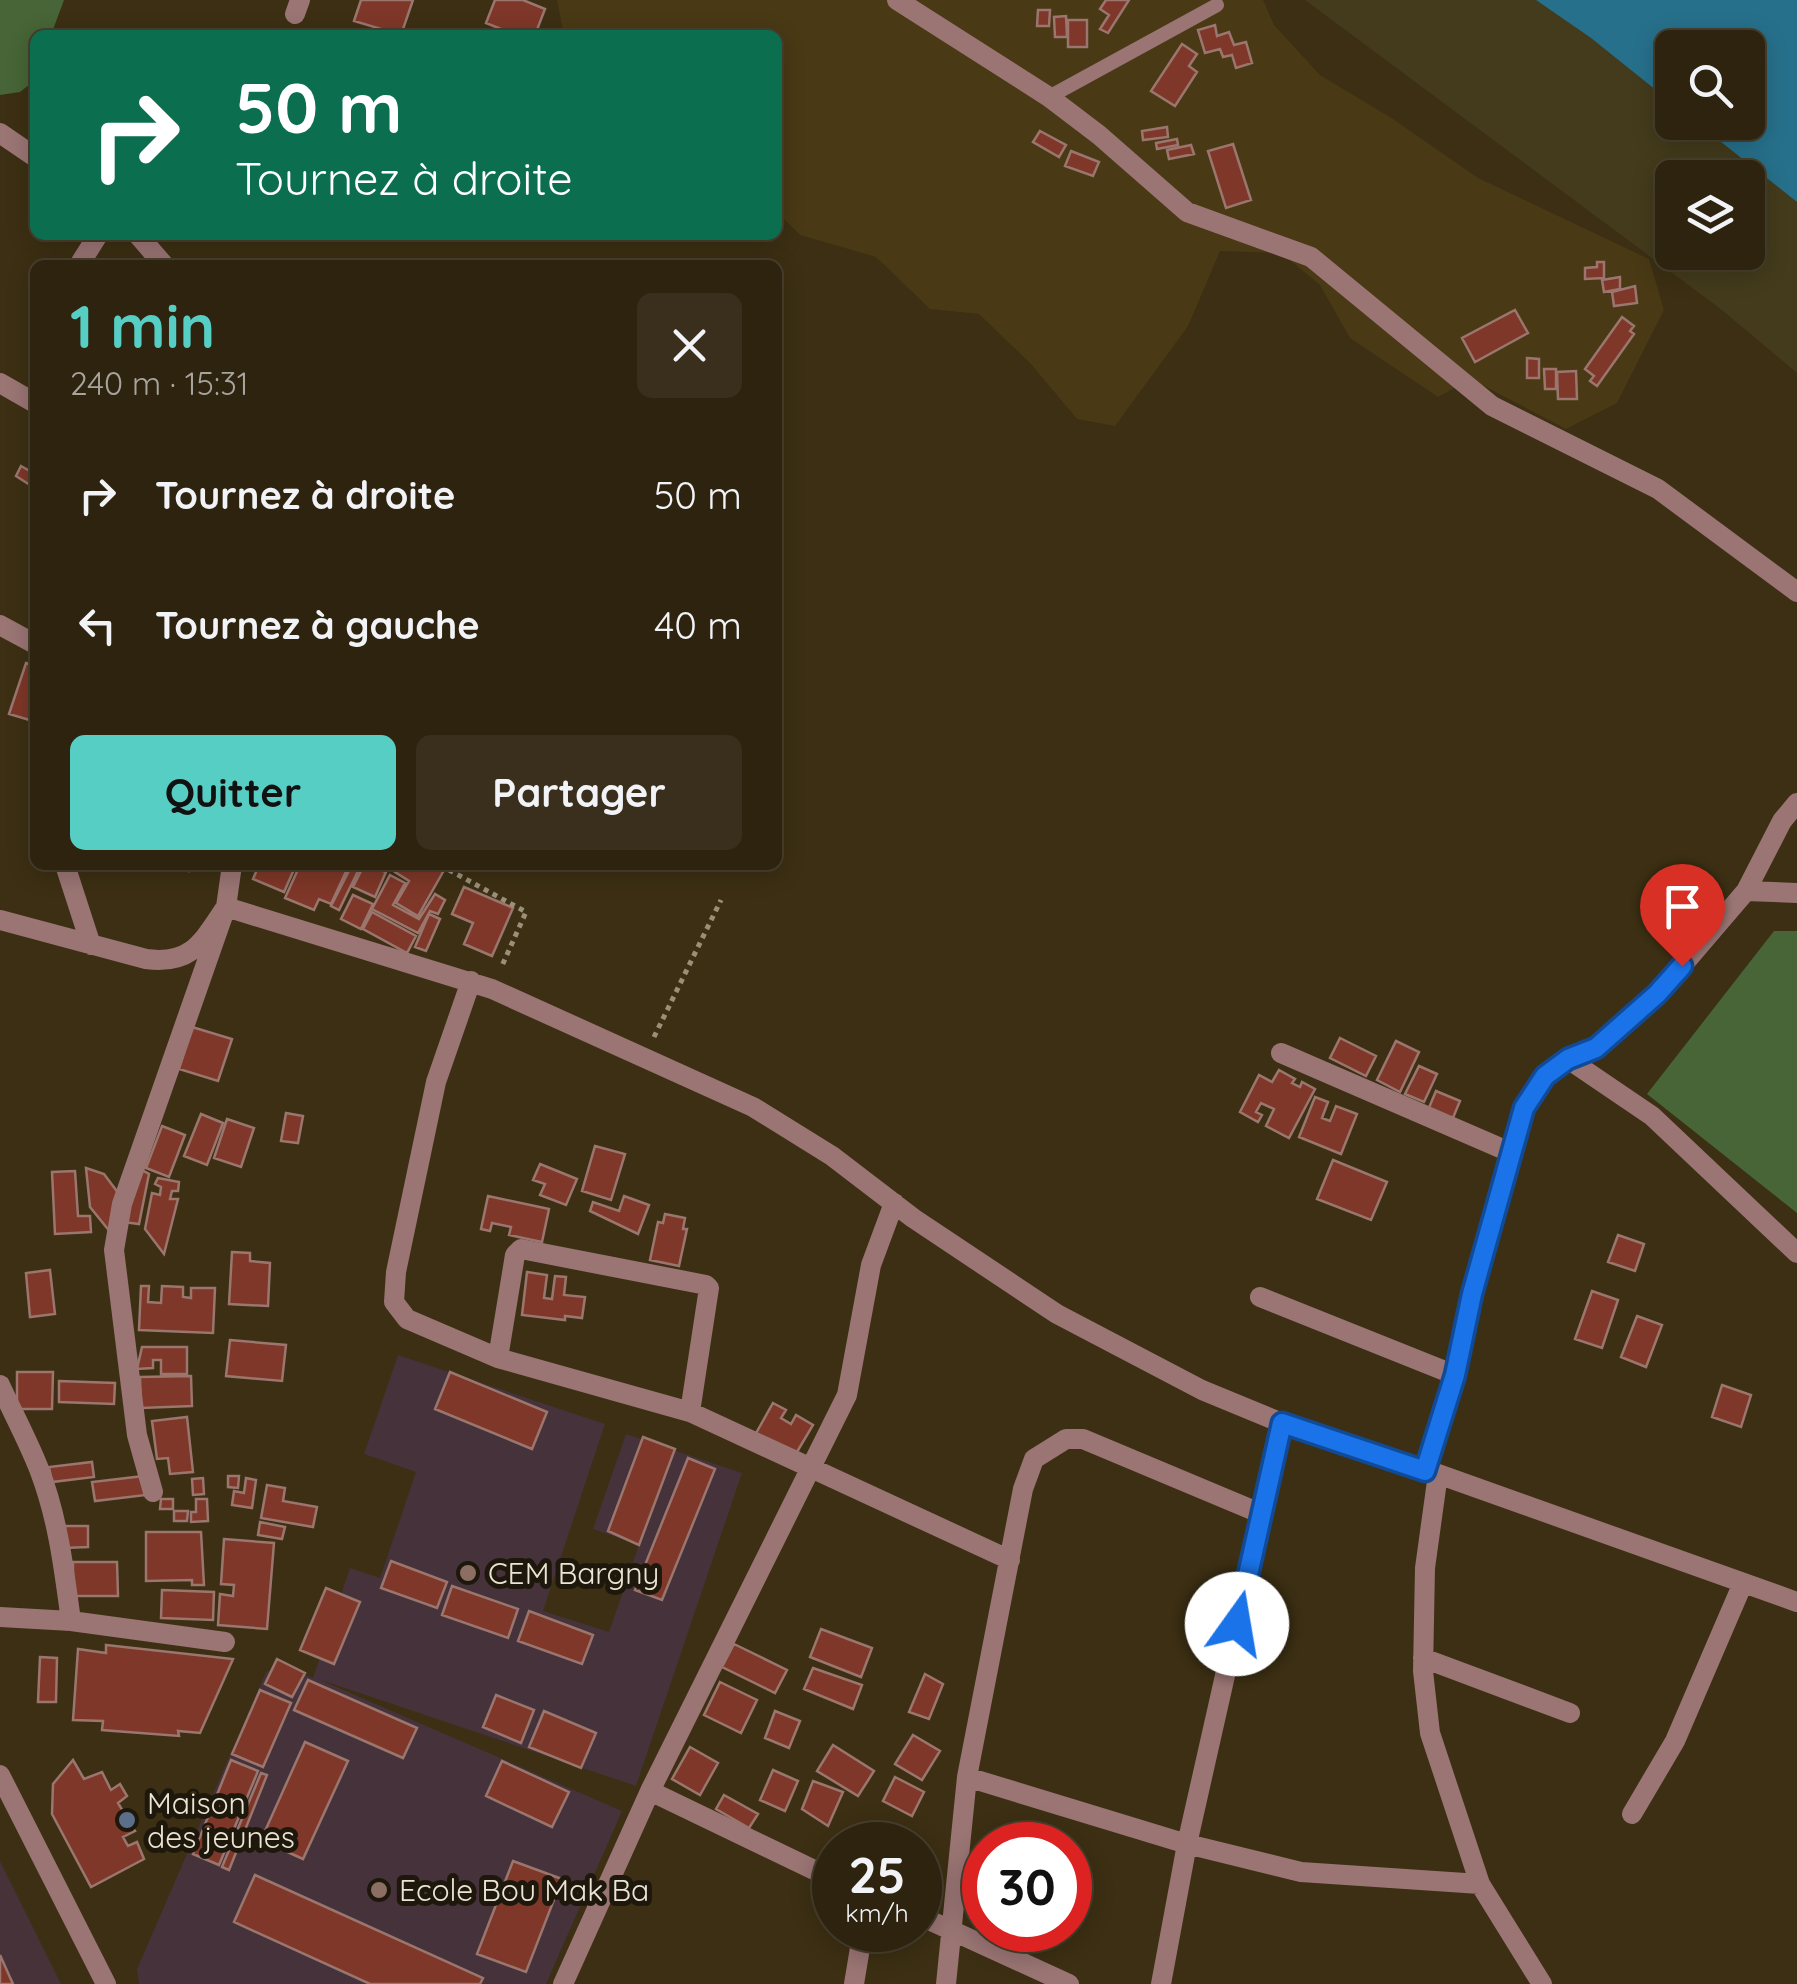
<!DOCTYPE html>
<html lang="fr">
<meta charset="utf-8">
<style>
:root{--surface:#2d230e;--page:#392f1c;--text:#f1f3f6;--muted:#a7a49e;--line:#48402e;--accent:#56cec4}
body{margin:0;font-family:Quicksand,sans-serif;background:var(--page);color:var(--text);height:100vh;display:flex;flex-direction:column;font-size:38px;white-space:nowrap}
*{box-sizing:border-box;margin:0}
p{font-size:32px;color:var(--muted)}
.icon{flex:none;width:55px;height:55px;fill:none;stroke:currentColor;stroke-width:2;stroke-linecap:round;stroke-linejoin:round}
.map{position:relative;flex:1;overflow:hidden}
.panel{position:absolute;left:30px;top:260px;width:752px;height:610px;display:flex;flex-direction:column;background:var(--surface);border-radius:15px;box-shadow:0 5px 25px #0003,0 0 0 2px var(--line)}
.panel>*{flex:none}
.hud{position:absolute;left:30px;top:30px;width:752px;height:210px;border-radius:15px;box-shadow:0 5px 25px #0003,0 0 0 2px var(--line);background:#0b6e4f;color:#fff;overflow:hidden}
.fabs{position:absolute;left:1655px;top:30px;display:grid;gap:20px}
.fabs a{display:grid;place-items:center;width:110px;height:110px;border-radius:15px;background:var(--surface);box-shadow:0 5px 25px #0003,0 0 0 2px var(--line);font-size:50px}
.speed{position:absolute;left:812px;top:1822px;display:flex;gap:20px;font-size:50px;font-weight:700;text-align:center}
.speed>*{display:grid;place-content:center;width:130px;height:130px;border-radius:50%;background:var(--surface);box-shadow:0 5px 25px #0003,0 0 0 2px var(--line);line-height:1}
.speed small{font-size:25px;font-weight:400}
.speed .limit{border:15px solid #d22;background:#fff;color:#111}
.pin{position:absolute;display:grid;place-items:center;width:85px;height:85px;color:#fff;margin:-102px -42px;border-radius:50% 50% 50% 0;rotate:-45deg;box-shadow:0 0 10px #0007}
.pin .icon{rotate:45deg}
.me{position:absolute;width:110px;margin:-55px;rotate:13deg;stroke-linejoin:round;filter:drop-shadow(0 0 8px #0008)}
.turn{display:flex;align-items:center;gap:35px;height:210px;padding:0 40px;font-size:45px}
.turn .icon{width:130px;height:130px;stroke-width:2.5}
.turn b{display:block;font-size:70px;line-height:85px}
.round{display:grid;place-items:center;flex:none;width:105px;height:105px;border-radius:15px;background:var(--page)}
.head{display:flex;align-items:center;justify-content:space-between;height:170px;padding:0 40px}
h1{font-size:60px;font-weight:700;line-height:75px;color:var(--accent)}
.primary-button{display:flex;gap:20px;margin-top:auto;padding:20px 40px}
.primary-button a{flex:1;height:115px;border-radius:15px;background:var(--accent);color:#111;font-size:40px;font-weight:700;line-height:115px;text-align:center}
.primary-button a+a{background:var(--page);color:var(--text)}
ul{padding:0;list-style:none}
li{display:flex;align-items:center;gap:30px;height:130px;padding:0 40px}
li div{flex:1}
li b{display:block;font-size:38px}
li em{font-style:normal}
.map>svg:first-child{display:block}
.commercial{fill:#463238}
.built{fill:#493915}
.education{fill:#46323a}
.green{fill:#476537}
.sand{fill:#443b1c;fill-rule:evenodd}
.water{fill:#27708b}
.building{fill:#7e3728;stroke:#9a766e;stroke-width:2.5}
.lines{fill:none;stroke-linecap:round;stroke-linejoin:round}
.path{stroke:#9a907a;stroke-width:5;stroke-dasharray:5 5;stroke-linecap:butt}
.service{stroke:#9a7574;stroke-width:14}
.minor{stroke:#9a7574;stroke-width:20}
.route-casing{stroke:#114b97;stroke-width:25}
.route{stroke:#1a73e8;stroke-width:18}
.education-dot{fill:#8d6e63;stroke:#1e180c;stroke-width:4}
.service-dot{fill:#5c6f8a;stroke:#1e180c;stroke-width:4}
.labels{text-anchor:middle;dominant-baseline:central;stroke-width:10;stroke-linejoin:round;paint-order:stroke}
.poi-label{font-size:30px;fill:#ebe3d3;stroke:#1e180c;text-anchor:start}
</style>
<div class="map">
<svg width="1797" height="1984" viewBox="0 0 1797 1984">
<rect width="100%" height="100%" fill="#3c2f13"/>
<!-- commercial -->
<path class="commercial" d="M 0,1861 L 61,1984 L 0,1984 Z"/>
<!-- built -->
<path class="built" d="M 557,0 L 1263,0 L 1274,25 L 1320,75 L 1393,119 L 1478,178 L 1649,259 L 1664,310 L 1617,403 L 1566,429 L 1471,379 L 1438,397 L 1350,338 L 1320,285 L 1281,253 L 1220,251 L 1188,326 L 1115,426 L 1077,419 L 1031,364 L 979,314 L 930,309 L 876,257 L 800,235 L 778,213 L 778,35 L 564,35 Z"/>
<!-- education -->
<path class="education" d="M 398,1355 L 605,1424 L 543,1611 L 609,1632 L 639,1545 L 593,1529 L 626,1434 L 742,1473 L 636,1786 L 318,1679 L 622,1811 L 546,1984 L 139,1984 L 137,1969 L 266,1672 L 281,1665 L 313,1678 L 350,1568 L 380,1578 L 416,1472 L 364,1454 Z"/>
<!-- green -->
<path class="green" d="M 0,0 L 64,0 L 51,35 L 35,35 L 35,80 L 20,92 L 0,95 Z
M 1774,931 L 1797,931 L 1797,1213 L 1647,1094 Z"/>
<!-- sand -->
<path class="sand" d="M 1305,0 L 1536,0 L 1591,38 L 1672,103 L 1672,122 L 1697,123 L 1797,202 L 1797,373 L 1722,310 ZM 1672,178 L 1748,178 L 1748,252 L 1672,252 Z"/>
<!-- water -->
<path class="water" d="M 1536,0 L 1797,0 L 1797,202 L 1697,123 L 1748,122 L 1748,48 L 1672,48 L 1672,103 L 1591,38 Z"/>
<!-- building -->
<path class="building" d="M 361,0 L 413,0 L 401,35 L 354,21 Z
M 495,0 L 523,0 L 545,9 L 535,35 L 516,35 L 486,23 Z
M 1106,0 L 1129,0 L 1108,33 L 1100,29 L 1109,15 L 1100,9 Z
M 1038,10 L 1050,10 L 1049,26 L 1037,26 Z
M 1066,16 L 1067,37 L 1055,37 L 1054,17 Z
M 1068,20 L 1087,20 L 1087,47 L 1068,47 Z
M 1215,25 L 1217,36 L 1229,32 L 1234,45 L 1246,42 L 1252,63 L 1236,68 L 1232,55 L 1223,57 L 1220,49 L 1205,53 L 1198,30 Z
M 1182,44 L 1197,54 L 1189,66 L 1197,72 L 1175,106 L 1151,91 Z
M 1167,127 L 1168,137 L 1143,140 L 1142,131 Z
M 1040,131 L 1066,145 L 1059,157 L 1033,142 Z
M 1177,139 L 1178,145 L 1157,149 L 1156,143 Z
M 1233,144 L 1251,200 L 1226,208 L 1208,151 Z
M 1191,145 L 1194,154 L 1169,159 L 1167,150 Z
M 1071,151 L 1099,162 L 1093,176 L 1065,166 Z
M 1597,262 L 1604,262 L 1604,278 L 1585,279 L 1585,268 L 1597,267 Z
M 1620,277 L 1620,289 L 1604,292 L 1602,280 Z
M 1635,286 L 1637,303 L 1614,306 L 1612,292 Z
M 1515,310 L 1528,333 L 1475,362 L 1462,338 Z
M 1622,317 L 1634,326 L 1630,331 L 1634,334 L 1597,386 L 1590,381 L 1594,376 L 1585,369 Z
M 1527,358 L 1539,359 L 1539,378 L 1527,378 Z
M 1544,369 L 1556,369 L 1556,389 L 1545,389 Z
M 1576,371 L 1577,399 L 1558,399 L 1557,372 Z
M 21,466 L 35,474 L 30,485 L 16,476 Z
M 26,663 L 35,666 L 33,721 L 9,714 Z
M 158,865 L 191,865 L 189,871 Z
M 259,865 L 275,870 L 277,865 L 296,865 L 284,892 L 253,879 Z
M 300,865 L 349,865 L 331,904 L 319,899 L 314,910 L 285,898 Z
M 352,865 L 361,865 L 339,910 L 331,906 Z
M 364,865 L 386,872 L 375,897 L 353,887 Z
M 399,865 L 431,865 L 443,872 L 418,916 L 396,903 L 409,881 L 395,872 Z
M 390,875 L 405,883 L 393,905 L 419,919 L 435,894 L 445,900 L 438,914 L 430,911 L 418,933 L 372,909 Z
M 464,887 L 513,908 L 492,956 L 464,944 L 473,923 L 452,914 Z
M 353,895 L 373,904 L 361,929 L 341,919 Z
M 372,912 L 416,936 L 407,953 L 363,929 Z
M 429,914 L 440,919 L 426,951 L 415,947 Z
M 192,1027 L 232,1039 L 218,1081 L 179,1069 Z
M 1340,1038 L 1376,1056 L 1366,1076 L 1330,1058 Z
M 1396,1041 L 1419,1052 L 1400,1092 L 1377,1080 Z
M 1419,1066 L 1437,1074 L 1424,1102 L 1405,1094 Z
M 1279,1070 L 1295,1079 L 1292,1083 L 1300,1087 L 1302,1082 L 1315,1089 L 1289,1138 L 1266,1126 L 1274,1109 L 1261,1103 L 1256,1112 L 1262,1115 L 1258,1122 L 1240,1112 L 1259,1075 L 1272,1082 Z
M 1436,1091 L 1460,1101 L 1447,1132 L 1423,1122 Z
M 1315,1097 L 1328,1102 L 1322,1118 L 1330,1121 L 1336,1106 L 1357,1114 L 1341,1154 L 1299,1137 Z
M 286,1113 L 303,1116 L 298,1143 L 281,1141 Z
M 201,1114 L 223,1123 L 207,1165 L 184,1156 Z
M 227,1119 L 254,1128 L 241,1167 L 214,1158 Z
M 162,1126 L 185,1135 L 169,1177 L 146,1168 Z
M 595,1146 L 625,1154 L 611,1200 L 582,1191 Z
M 1333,1160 L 1387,1182 L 1371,1220 L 1317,1199 Z
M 540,1164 L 577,1179 L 566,1205 L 540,1195 L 545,1184 L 533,1180 Z
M 86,1168 L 104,1174 L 122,1198 L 111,1233 L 90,1207 Z
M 138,1168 L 149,1174 L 139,1224 L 123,1222 Z
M 75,1171 L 78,1216 L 90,1216 L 91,1232 L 55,1234 L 52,1172 Z
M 158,1178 L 179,1182 L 178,1191 L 172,1191 L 170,1199 L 178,1199 L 164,1254 L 145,1229 L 152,1193 L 160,1195 L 161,1187 L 155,1184 Z
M 488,1196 L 549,1209 L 542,1242 L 509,1235 L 511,1227 L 492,1223 L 490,1231 L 481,1229 Z
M 624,1196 L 649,1205 L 638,1234 L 590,1211 L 593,1202 L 619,1211 Z
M 665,1214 L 685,1218 L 683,1229 L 687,1229 L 679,1266 L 650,1260 L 658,1222 L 663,1223 Z
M 1618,1235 L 1644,1244 L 1635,1271 L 1608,1262 Z
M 232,1252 L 250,1253 L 250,1261 L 270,1263 L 268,1306 L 229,1304 Z
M 50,1270 L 55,1314 L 30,1317 L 26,1273 Z
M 527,1272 L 547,1275 L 544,1298 L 552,1299 L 555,1276 L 566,1277 L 564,1295 L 585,1297 L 582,1318 L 565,1316 L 565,1320 L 522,1315 Z
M 141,1286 L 149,1286 L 148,1302 L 161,1303 L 162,1286 L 183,1287 L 183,1297 L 191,1298 L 191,1288 L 215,1288 L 213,1333 L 139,1330 Z
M 1592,1291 L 1618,1300 L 1602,1348 L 1575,1339 Z
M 1637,1316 L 1662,1325 L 1646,1367 L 1621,1357 Z
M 230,1340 L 286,1345 L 282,1381 L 226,1376 Z
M 142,1347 L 187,1347 L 187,1374 L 161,1374 L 161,1360 L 153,1360 L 153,1368 L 137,1369 Z
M 17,1372 L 53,1372 L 52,1409 L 17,1409 Z
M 450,1372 L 547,1412 L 532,1449 L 435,1409 Z
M 191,1376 L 192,1406 L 141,1408 L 140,1377 Z
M 59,1381 L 115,1383 L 114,1404 L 59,1402 Z
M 1722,1385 L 1751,1395 L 1741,1427 L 1712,1417 Z
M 773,1403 L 786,1410 L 781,1418 L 791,1424 L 796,1415 L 813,1425 L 794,1457 L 755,1435 Z
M 187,1417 L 193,1472 L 170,1474 L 168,1458 L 157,1459 L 152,1421 Z
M 643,1437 L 675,1449 L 639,1545 L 608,1531 Z
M 688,1458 L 715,1469 L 662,1600 L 635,1590 Z
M 92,1462 L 94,1477 L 52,1482 L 49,1467 Z
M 144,1476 L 146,1495 L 95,1501 L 92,1482 Z
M 228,1476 L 239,1476 L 238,1488 L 228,1487 Z
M 203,1478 L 204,1494 L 193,1495 L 192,1479 Z
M 246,1478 L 256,1480 L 252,1508 L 232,1505 L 234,1491 L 244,1493 Z
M 267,1485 L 285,1488 L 283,1501 L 317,1507 L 313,1527 L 261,1518 Z
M 161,1499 L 173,1499 L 173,1509 L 160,1509 Z
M 196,1499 L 207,1499 L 208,1521 L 191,1522 L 191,1512 L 196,1512 Z
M 174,1511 L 188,1511 L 187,1521 L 174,1521 Z
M 260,1522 L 285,1527 L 282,1539 L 258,1535 Z
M 64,1526 L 88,1526 L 88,1547 L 64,1548 Z
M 146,1532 L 201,1532 L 204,1585 L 192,1585 L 192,1580 L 146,1581 Z
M 224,1539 L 274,1543 L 267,1629 L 218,1625 L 220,1594 L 233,1596 L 234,1585 L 221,1584 Z
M 391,1561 L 447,1582 L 437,1608 L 381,1588 Z
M 73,1562 L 117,1562 L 118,1596 L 73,1596 Z
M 452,1586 L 518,1609 L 508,1638 L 442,1615 Z
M 326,1588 L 360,1602 L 334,1664 L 300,1650 Z
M 162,1590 L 214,1592 L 213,1620 L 161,1618 Z
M 529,1611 L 593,1635 L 582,1664 L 518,1641 Z
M 821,1629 L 872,1648 L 861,1677 L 810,1657 Z
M 734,1644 L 787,1670 L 775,1693 L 722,1667 Z
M 106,1645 L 233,1659 L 200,1733 L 178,1731 L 179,1736 L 102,1730 L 103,1721 L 73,1720 L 78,1649 L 106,1653 Z
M 40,1657 L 57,1658 L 56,1702 L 38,1702 Z
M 277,1659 L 305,1673 L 292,1697 L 265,1684 Z
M 813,1668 L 862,1685 L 853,1709 L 804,1689 Z
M 925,1674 L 943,1684 L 929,1719 L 909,1712 Z
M 308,1680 L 417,1728 L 403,1758 L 294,1710 Z
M 720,1682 L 757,1700 L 741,1733 L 704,1715 Z
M 260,1690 L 291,1703 L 263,1767 L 232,1754 Z
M 496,1695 L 534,1710 L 521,1743 L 483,1727 Z
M 544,1711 L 596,1733 L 581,1768 L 529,1747 Z
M 775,1711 L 800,1721 L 789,1748 L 765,1738 Z
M 913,1735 L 940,1751 L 922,1780 L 895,1764 Z
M 305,1742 L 348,1761 L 303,1859 L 261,1840 Z
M 833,1745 L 874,1771 L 858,1796 L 817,1771 Z
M 690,1747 L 718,1763 L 700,1795 L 672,1779 Z
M 73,1760 L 84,1779 L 102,1772 L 111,1790 L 120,1784 L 127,1796 L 118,1803 L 135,1831 L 123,1837 L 128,1846 L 137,1842 L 144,1859 L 91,1887 L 52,1814 L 53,1784 Z
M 231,1760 L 258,1771 L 219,1865 L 193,1854 Z
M 502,1761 L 569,1792 L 552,1827 L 486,1796 Z
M 773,1770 L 798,1781 L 785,1811 L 760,1800 Z
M 261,1773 L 267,1775 L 229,1870 L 222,1867 Z
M 895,1777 L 924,1792 L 912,1816 L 883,1801 Z
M 813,1781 L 843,1792 L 828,1826 L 802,1809 Z
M 724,1795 L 758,1814 L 749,1828 L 716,1809 Z
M 513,1861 L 562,1879 L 526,1972 L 477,1954 Z
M 255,1875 L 483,1978 L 480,1984 L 370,1984 L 234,1922 Z
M 0,1955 L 13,1984 L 0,1984 Z"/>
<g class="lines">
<!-- path -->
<path class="path" d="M 440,865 L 526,912 L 501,968
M 654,1037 L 721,900"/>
<!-- service -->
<path class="service" d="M 1049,97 L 1217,5"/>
<!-- minor -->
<path class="minor" d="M 897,0 L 1049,97 L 1099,135 L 1187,212 L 1311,257 L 1492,406 L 1658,489 L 1797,592
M 295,14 L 300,0
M 0,133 L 35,157
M 138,235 L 164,265
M 79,265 L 98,235
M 0,383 L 35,403
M 0,625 L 35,644
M 65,865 L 91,945
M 1746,891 L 1797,893
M 0,920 L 146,959 C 192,965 202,942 226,907 L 492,989 L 753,1107 L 832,1156 L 913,1218 L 1057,1314 L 1202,1390 L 1282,1423 L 1438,1474 L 1797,1602
M 471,981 L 436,1082 L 396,1272 L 394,1302 L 407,1319 L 498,1358 L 690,1412 L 1010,1560
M 1281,1053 L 1512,1153
M 1568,1059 L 1652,1116 L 1797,1253
M 1260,1297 L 1455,1375
M 498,1358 L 515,1255 L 521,1249 L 706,1285 L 709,1288 L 690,1412
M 0,1385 C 13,1413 28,1441 39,1469 C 58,1518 64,1569 71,1621
M 1425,1471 L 1455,1375 L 1472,1294 L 1524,1108 L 1545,1076 L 1568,1059 L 1597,1048 L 1657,995 L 1746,891 L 1782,821 L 1797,803
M 1438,1474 L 1425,1568 L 1423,1671 L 1430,1733 L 1480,1884 L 1542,1984
M 153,1492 L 137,1435 L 114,1250 L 122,1204 L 226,907 L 232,865
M 0,1617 L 71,1621 L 225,1642
M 1423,1658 L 1570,1713
M 0,1775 L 106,1984
M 967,1777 L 1187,1844 L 1301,1872 L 1480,1884
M 650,1791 L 835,1880
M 1632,1814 L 1675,1741 L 1743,1583
M 920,1916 L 1069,1984
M 563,1984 L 650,1791 L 847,1395 L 871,1265 L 894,1203
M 854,1984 L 863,1930
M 946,1984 L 967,1777 L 1023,1489 L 1034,1459 L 1066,1439 L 1083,1439 L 1262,1514
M 1161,1984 L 1187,1844 L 1282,1423"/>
</g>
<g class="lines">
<defs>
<path id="route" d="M 1237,1624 L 1282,1423 L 1425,1471 L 1455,1375 L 1472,1294 L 1524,1108 L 1545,1076 L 1568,1059 L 1596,1048 L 1657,994 L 1682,966"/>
</defs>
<!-- route casing -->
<use href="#route" class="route-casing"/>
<!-- route -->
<use href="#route" class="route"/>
</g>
<!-- markers -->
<g class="education-dot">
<circle cx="468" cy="1573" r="10"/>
<circle cx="379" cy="1890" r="10"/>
</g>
<circle class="service-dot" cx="127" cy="1820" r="10"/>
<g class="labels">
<!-- poi labels -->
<g class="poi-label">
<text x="488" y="1573">CEM Bargny</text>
<text x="147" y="1803">Maison<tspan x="147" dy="34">des jeunes</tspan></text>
<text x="399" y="1890">Ecole Bou Mak Ba</text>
</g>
</g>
</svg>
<div class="fabs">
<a><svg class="icon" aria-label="search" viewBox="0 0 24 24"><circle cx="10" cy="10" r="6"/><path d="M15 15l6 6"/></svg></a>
<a><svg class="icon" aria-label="layers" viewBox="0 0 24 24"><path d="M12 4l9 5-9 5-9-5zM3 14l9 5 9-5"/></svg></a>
</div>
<div class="speed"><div>25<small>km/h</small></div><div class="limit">30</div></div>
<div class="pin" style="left:1682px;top:966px;background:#d93025"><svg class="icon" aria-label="arrive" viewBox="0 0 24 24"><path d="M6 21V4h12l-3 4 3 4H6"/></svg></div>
<svg class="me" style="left:1237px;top:1624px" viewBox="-20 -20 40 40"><circle r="19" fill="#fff"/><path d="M0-13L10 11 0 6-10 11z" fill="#1a73e8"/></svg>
<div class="hud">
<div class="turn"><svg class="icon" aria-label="right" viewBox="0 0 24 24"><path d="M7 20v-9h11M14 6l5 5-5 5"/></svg><div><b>50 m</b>Tournez à droite</div></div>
</div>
<section class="panel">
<div class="head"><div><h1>1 min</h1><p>240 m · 15:31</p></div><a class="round"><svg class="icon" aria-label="close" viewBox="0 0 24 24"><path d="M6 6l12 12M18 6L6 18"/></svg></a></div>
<ul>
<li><svg class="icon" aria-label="right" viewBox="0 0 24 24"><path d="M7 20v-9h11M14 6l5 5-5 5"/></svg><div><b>Tournez à droite</b></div><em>50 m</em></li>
<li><svg class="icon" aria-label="left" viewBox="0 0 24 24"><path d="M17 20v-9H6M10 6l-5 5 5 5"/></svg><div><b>Tournez à gauche</b></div><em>40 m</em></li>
</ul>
<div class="primary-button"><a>Quitter</a><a>Partager</a></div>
</section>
</div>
